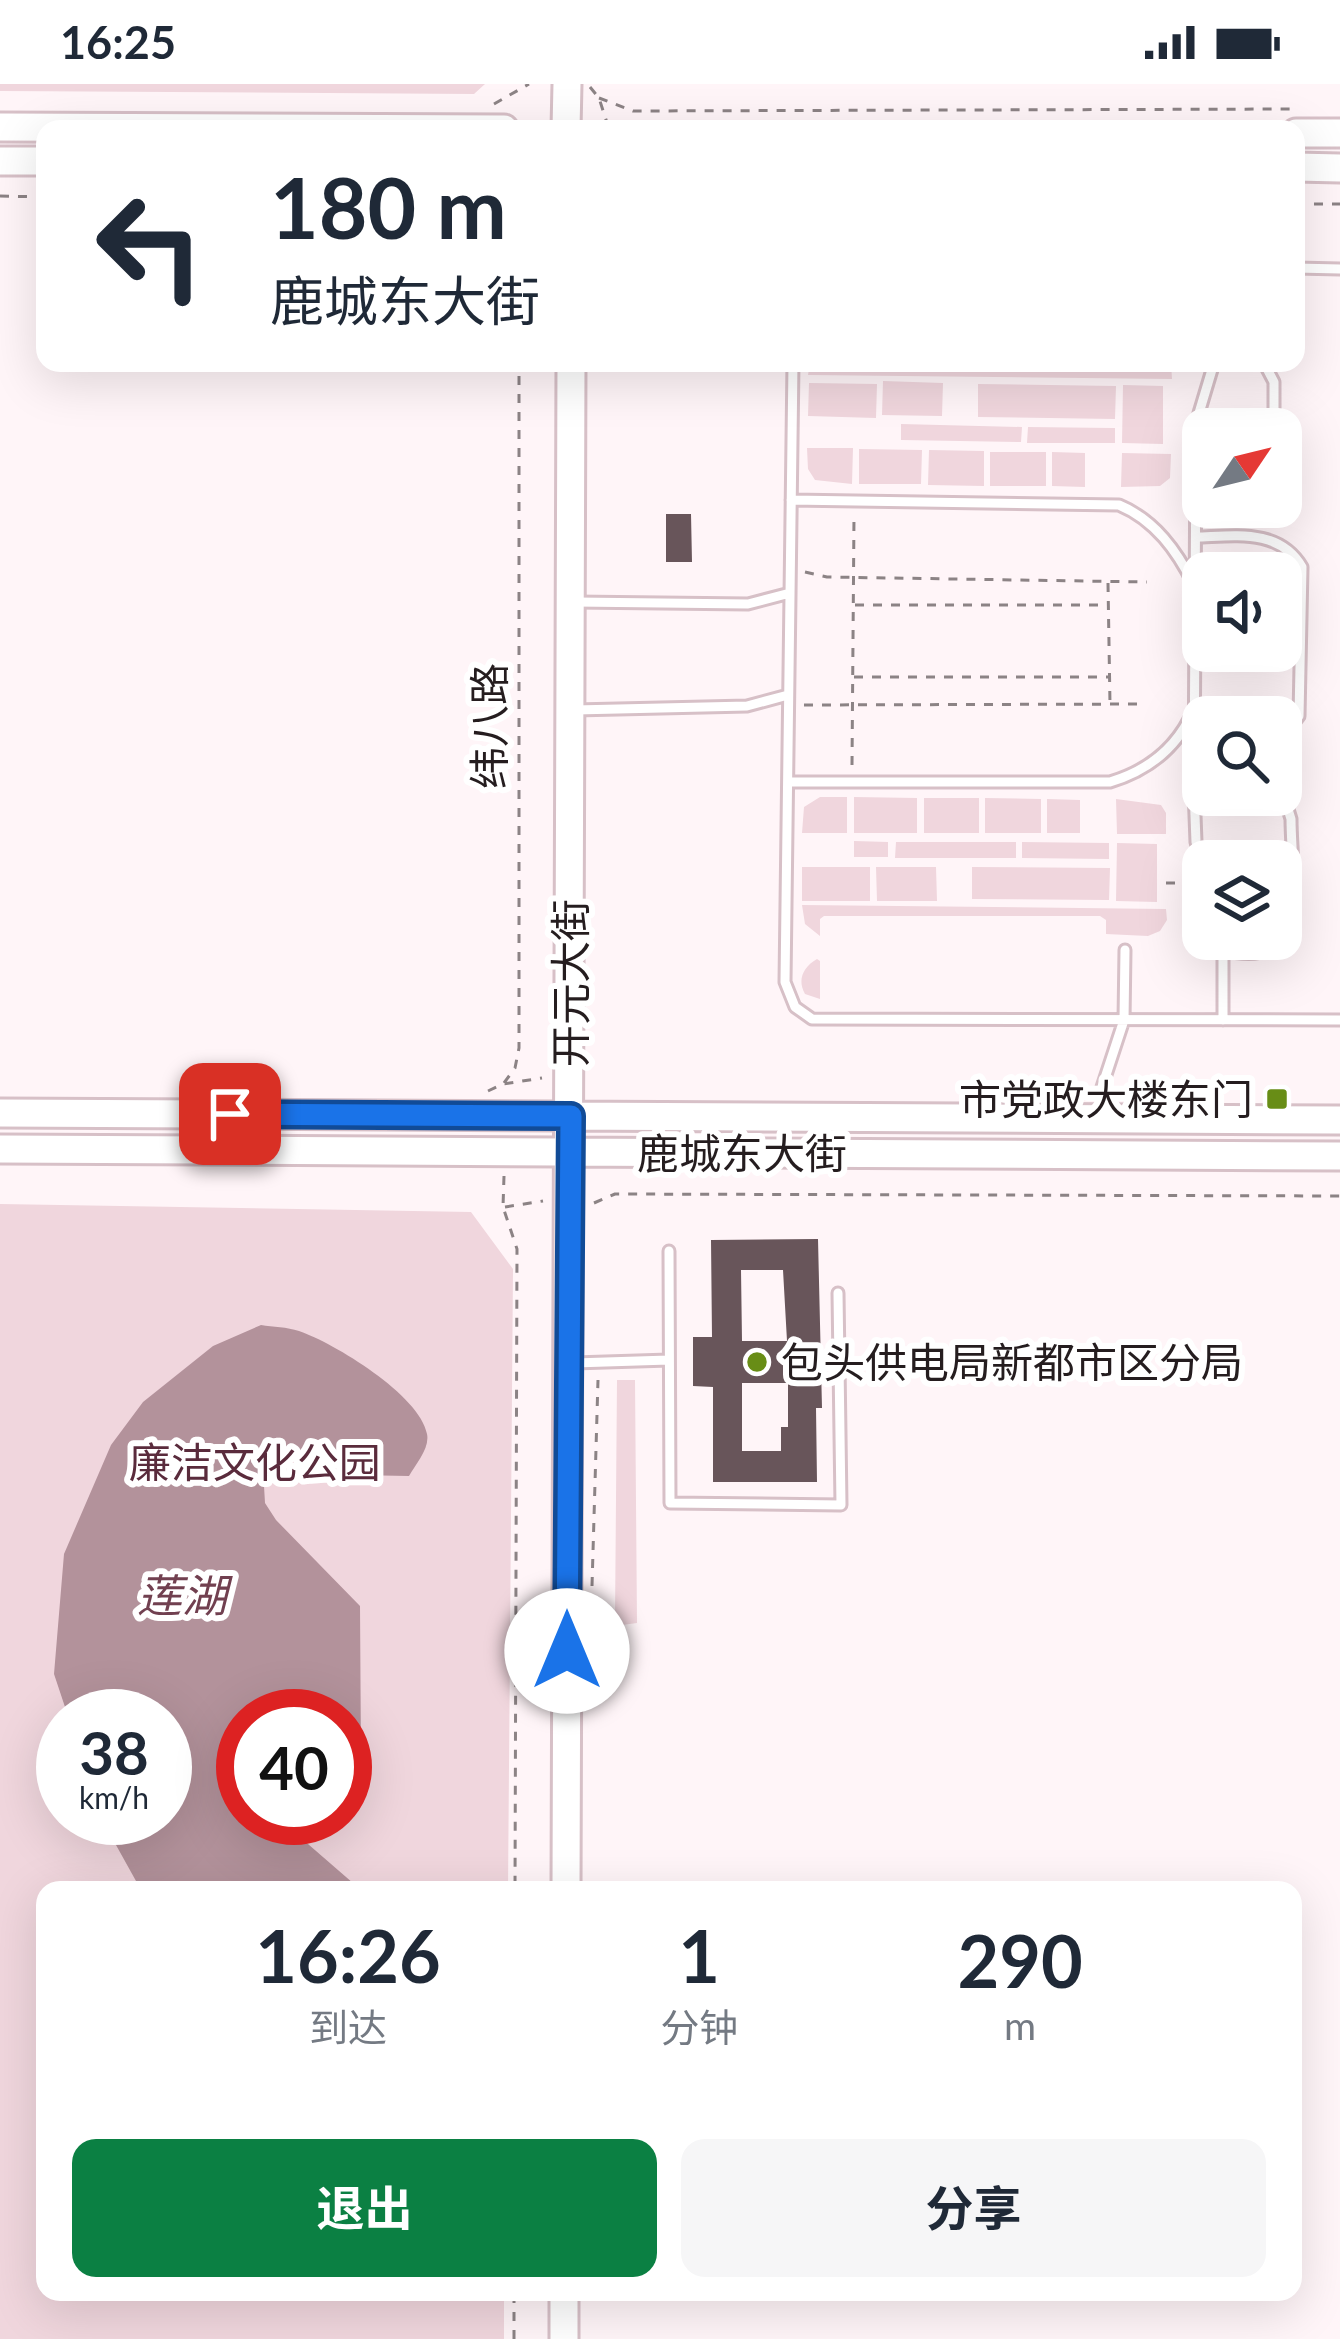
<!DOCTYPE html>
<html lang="zh">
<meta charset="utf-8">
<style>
:root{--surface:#fff;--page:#f6f6f7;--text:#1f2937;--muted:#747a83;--accent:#0b8043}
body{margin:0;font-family:Lato,"Noto Sans SC",sans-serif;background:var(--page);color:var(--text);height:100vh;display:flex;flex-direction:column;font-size:45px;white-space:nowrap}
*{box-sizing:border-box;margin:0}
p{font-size:39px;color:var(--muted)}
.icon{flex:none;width:66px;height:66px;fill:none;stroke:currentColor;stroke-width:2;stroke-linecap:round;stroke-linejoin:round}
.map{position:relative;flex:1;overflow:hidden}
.panel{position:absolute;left:36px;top:1797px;width:1266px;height:420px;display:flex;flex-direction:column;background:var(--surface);border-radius:24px;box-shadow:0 12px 48px #0002}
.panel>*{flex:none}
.guide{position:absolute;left:36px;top:36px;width:1269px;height:252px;border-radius:24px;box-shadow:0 12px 48px #0002;background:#fff;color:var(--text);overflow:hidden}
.needle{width:78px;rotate:55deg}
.controls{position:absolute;left:1182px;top:324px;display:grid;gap:24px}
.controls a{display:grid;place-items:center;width:120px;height:120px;border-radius:24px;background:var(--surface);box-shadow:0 12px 48px #0002;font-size:60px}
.speed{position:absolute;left:36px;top:1605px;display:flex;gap:24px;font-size:60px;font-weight:700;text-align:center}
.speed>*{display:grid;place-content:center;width:156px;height:156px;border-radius:50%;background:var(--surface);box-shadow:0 12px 48px #0002;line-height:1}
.speed small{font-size:30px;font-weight:400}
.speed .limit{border:18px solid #d22;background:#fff;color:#111}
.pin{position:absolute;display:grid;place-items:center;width:102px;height:102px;color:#fff;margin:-51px;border-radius:24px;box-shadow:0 6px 18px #0006}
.me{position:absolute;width:132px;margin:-66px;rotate:0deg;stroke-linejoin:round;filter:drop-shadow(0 0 9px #0008)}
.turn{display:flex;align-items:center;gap:42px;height:252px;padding:0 36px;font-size:54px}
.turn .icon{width:156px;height:156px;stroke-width:2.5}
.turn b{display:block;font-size:84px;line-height:102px}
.eta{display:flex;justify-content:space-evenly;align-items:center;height:204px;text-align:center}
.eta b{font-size:72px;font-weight:700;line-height:84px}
.primary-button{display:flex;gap:24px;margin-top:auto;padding:24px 36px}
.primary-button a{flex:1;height:138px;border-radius:24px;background:var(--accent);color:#fff;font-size:48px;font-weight:700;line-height:138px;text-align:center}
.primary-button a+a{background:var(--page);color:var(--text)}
.status{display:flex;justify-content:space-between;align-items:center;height:84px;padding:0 60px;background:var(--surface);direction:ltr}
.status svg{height:33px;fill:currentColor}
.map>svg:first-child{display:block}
.green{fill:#f0d6dd;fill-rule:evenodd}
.water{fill:#b3929b}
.building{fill:#68555a;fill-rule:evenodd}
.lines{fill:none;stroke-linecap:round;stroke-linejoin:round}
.lane-casing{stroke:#d7c0c7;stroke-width:15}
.secondary-casing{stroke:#d7c0c7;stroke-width:33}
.path{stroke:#8c8385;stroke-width:3;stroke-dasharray:9 9;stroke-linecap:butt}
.lane{stroke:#fff;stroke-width:9}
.secondary{stroke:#fff;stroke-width:27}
.route-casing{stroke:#114b97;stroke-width:30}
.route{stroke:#1a73e8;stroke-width:21}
.poi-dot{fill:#688d16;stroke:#fff;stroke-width:4.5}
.labels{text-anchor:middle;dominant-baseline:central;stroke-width:12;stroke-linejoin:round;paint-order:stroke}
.street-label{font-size:42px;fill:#251d1f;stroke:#fff}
.poi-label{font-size:42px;fill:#251d1f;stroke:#fff;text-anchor:end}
.park-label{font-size:42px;fill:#5a2b3c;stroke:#fff}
.water-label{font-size:45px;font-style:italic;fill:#714050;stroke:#fff}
</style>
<div class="status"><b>16:25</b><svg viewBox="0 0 49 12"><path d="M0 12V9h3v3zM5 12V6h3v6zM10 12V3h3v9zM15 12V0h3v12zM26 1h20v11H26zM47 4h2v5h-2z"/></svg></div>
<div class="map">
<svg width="1340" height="2255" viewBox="0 0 1340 2255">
<rect width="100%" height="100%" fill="#fff5f8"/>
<!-- green -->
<path class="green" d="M 0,0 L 485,0 L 474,10 L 0,7 Z
M 810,279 L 1104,285 L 1110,279 L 1171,279 L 1172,295 L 808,291 Z
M 883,297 L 943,299 L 942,332 L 882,331 Z
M 809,299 L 877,300 L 876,334 L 808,332 Z
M 978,300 L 1116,302 L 1115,335 L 978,333 Z
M 1123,301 L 1163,302 L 1163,360 L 1122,359 Z
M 901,340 L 1022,343 L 1021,358 L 901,356 Z
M 1028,343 L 1115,344 L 1115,359 L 1027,359 Z
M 807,364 L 853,364 L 852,400 L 815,396 L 808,385 Z
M 859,365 L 922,366 L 921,400 L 859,400 Z
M 929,366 L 984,367 L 984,402 L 928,401 Z
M 990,368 L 1046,368 L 1046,402 L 990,402 Z
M 1052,368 L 1085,369 L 1085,403 L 1052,402 Z
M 1122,369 L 1171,370 L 1170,394 L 1160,402 L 1121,403 Z
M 820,713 L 847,713 L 847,749 L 802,749 L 804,723 Z
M 854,713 L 917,714 L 917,749 L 854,749 Z
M 924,714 L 979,714 L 979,749 L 924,749 Z
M 985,714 L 1041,715 L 1041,749 L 985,749 Z
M 1047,715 L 1080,716 L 1080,749 L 1047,749 Z
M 1116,715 L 1161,721 L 1166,729 L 1166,750 L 1117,750 Z
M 854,757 L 888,758 L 888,773 L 854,773 Z
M 896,758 L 1016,758 L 1016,774 L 895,774 Z
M 1022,758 L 1109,759 L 1109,775 L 1022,774 Z
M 1117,759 L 1157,760 L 1157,818 L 1116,817 Z
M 870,783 L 870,817 L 802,817 L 802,783 Z
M 876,783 L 936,783 L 937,817 L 877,817 Z
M 972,783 L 1110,784 L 1109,816 L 972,815 Z
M 802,821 L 1166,825 L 1167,836 L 1160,847 L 1148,852 L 1106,850 L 1106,836 L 1100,832 L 824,832 L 820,835 L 820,852 L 805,840 Z
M 817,875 L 820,877 L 820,915 L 805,910 C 797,896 803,883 817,875 Z
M 0,1120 L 471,1128 L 513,1185 L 508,1806 L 45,1806 L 45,2208 L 504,2208 L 504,2255 L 0,2255 ZM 63,1632 L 165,1632 L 165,1734 L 63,1734 ZM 243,1632 L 345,1632 L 345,1734 L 243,1734 Z
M 617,1296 L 635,1296 L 637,1539 L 622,1541 L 615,1535 Z"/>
<!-- water -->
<path class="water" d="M 261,1241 C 273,1243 287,1243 299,1247 C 334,1259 420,1311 427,1350 C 430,1364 416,1380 409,1392 L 355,1391 L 328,1375 L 305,1368 L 289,1375 L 264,1402 L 265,1419 L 276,1436 L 360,1522 L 361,1676 L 345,1671 L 345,1632 L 243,1632 L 243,1663 L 236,1694 L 243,1701 L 243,1734 L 278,1734 L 361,1806 L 141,1806 L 101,1734 L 165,1734 L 165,1632 L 68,1632 L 54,1590 L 64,1470 L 111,1361 L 143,1318 L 213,1262 Z"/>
<!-- building -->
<path class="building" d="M 666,430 L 691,430 L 692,478 L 666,478 Z
M 818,1155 L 822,1324 L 816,1324 L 817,1398 L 713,1398 L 713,1303 L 693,1302 L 693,1253 L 712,1253 L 711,1156 ZM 741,1186 L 783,1186 L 787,1257 L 742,1257 ZM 742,1299 L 788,1299 L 788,1343 L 781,1343 L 781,1367 L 742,1367 Z"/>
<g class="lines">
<defs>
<path id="lane" d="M 1296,184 L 1340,185
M 793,279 L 785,898 L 795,923 L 812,935 L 1340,936
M 1264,279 L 1274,298 L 1274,345
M 791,416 L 1119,421 C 1155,436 1177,467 1194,501
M 1196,422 L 1237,429 L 1257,423
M 1196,453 C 1235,452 1279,444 1302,483 L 1299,632 L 1281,656
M 575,518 L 748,520 L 790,509
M 575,626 L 747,622 L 788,611
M 788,698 L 1110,698 C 1150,686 1178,663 1194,625
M 1203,786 L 1196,758 L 1194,705 L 1196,357 L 1199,329 L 1214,279
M 1223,855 L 1223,936
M 1221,865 C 1313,892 1291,792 1291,735 L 1287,722 L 1273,711
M 1114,1028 L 1102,1003 L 1124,936 L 1125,866
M 669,1167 L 670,1419 L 841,1421 L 838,1209
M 574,1279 L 669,1276"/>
<path id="secondary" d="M 0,43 L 504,45
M 566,45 L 567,0
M 1296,49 L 1340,49
M 0,77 L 45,77
M 1296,83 L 1340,84
M 0,1029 L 1340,1036
M 0,1065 L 1340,1072
M 566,1806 L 571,279
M 564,2255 L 564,2208"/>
</defs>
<!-- lane casing -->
<use href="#lane" class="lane-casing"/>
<!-- secondary casing -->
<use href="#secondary" class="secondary-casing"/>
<!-- path -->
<path class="path" d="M 590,3 L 599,14 L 609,45
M 599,14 L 633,27 L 1290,25
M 494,20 L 529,0
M 0,112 L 45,113
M 1296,120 L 1340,120
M 805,488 L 827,493 L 1147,498
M 1108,499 L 1110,620
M 855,521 L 1108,521
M 854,593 L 1110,593
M 804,621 L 1146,620
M 852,681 L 854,432
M 1166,799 L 1195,799
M 504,999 L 515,984 L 519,964 L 519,279
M 488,1007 L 503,1000 L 542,994
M 504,1092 L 503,1123 L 517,1165 L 515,1806
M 594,1119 L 615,1110 L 1340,1112
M 505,1123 L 543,1117
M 592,1502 L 598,1296
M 514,2255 L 514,2208"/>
<!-- lane -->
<use href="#lane" class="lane"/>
<!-- secondary -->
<use href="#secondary" class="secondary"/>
</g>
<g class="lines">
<defs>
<path id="route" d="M 230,1030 L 571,1032 L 567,1567"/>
</defs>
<!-- route casing -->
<use href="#route" class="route-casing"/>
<!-- route -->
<use href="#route" class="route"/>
</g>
<!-- markers -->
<g class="poi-dot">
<rect x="1265" y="1003" width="24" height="24" rx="6"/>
<circle cx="757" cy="1278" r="12"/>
</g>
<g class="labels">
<!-- street labels -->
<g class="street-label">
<text transform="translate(489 642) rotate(-90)">纬八路</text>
<text transform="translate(570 899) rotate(-90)">开元大街</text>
<text x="742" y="1069">鹿城东大街</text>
</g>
<!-- poi labels -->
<g class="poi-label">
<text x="1253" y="1015">市党政大楼东门</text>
<text x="781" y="1278" text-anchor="start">包头供电局新都市区分局</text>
</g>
<!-- park labels -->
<g class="park-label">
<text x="255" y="1378">廉洁文化公园</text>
</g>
<!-- water labels -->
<g class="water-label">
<text x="182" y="1511">莲湖</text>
</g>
</g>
</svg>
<div class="controls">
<a><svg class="needle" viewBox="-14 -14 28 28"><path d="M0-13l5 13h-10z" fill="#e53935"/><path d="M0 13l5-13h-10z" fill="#747a83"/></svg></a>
<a><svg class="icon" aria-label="sound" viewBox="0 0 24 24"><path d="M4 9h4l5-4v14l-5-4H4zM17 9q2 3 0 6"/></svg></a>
<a><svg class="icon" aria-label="search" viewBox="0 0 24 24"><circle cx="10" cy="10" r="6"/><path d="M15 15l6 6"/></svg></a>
<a><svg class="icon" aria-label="layers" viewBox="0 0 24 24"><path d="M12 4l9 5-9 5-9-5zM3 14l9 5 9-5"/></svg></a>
</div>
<div class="speed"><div>38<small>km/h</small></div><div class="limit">40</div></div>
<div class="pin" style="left:230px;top:1030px;background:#d93025"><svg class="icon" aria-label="arrive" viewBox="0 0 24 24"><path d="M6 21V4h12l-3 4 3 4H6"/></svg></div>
<svg class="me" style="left:567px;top:1567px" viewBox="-20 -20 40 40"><circle r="19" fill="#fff"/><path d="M0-13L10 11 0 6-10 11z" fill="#1a73e8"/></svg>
<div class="guide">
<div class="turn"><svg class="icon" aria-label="left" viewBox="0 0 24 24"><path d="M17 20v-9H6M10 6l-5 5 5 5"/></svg><div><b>180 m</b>鹿城东大街</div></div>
</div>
<section class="panel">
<div class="eta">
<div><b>16:26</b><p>到达</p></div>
<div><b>1</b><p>分钟</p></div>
<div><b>290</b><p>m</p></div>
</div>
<div class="primary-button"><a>退出</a><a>分享</a></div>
</section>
</div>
